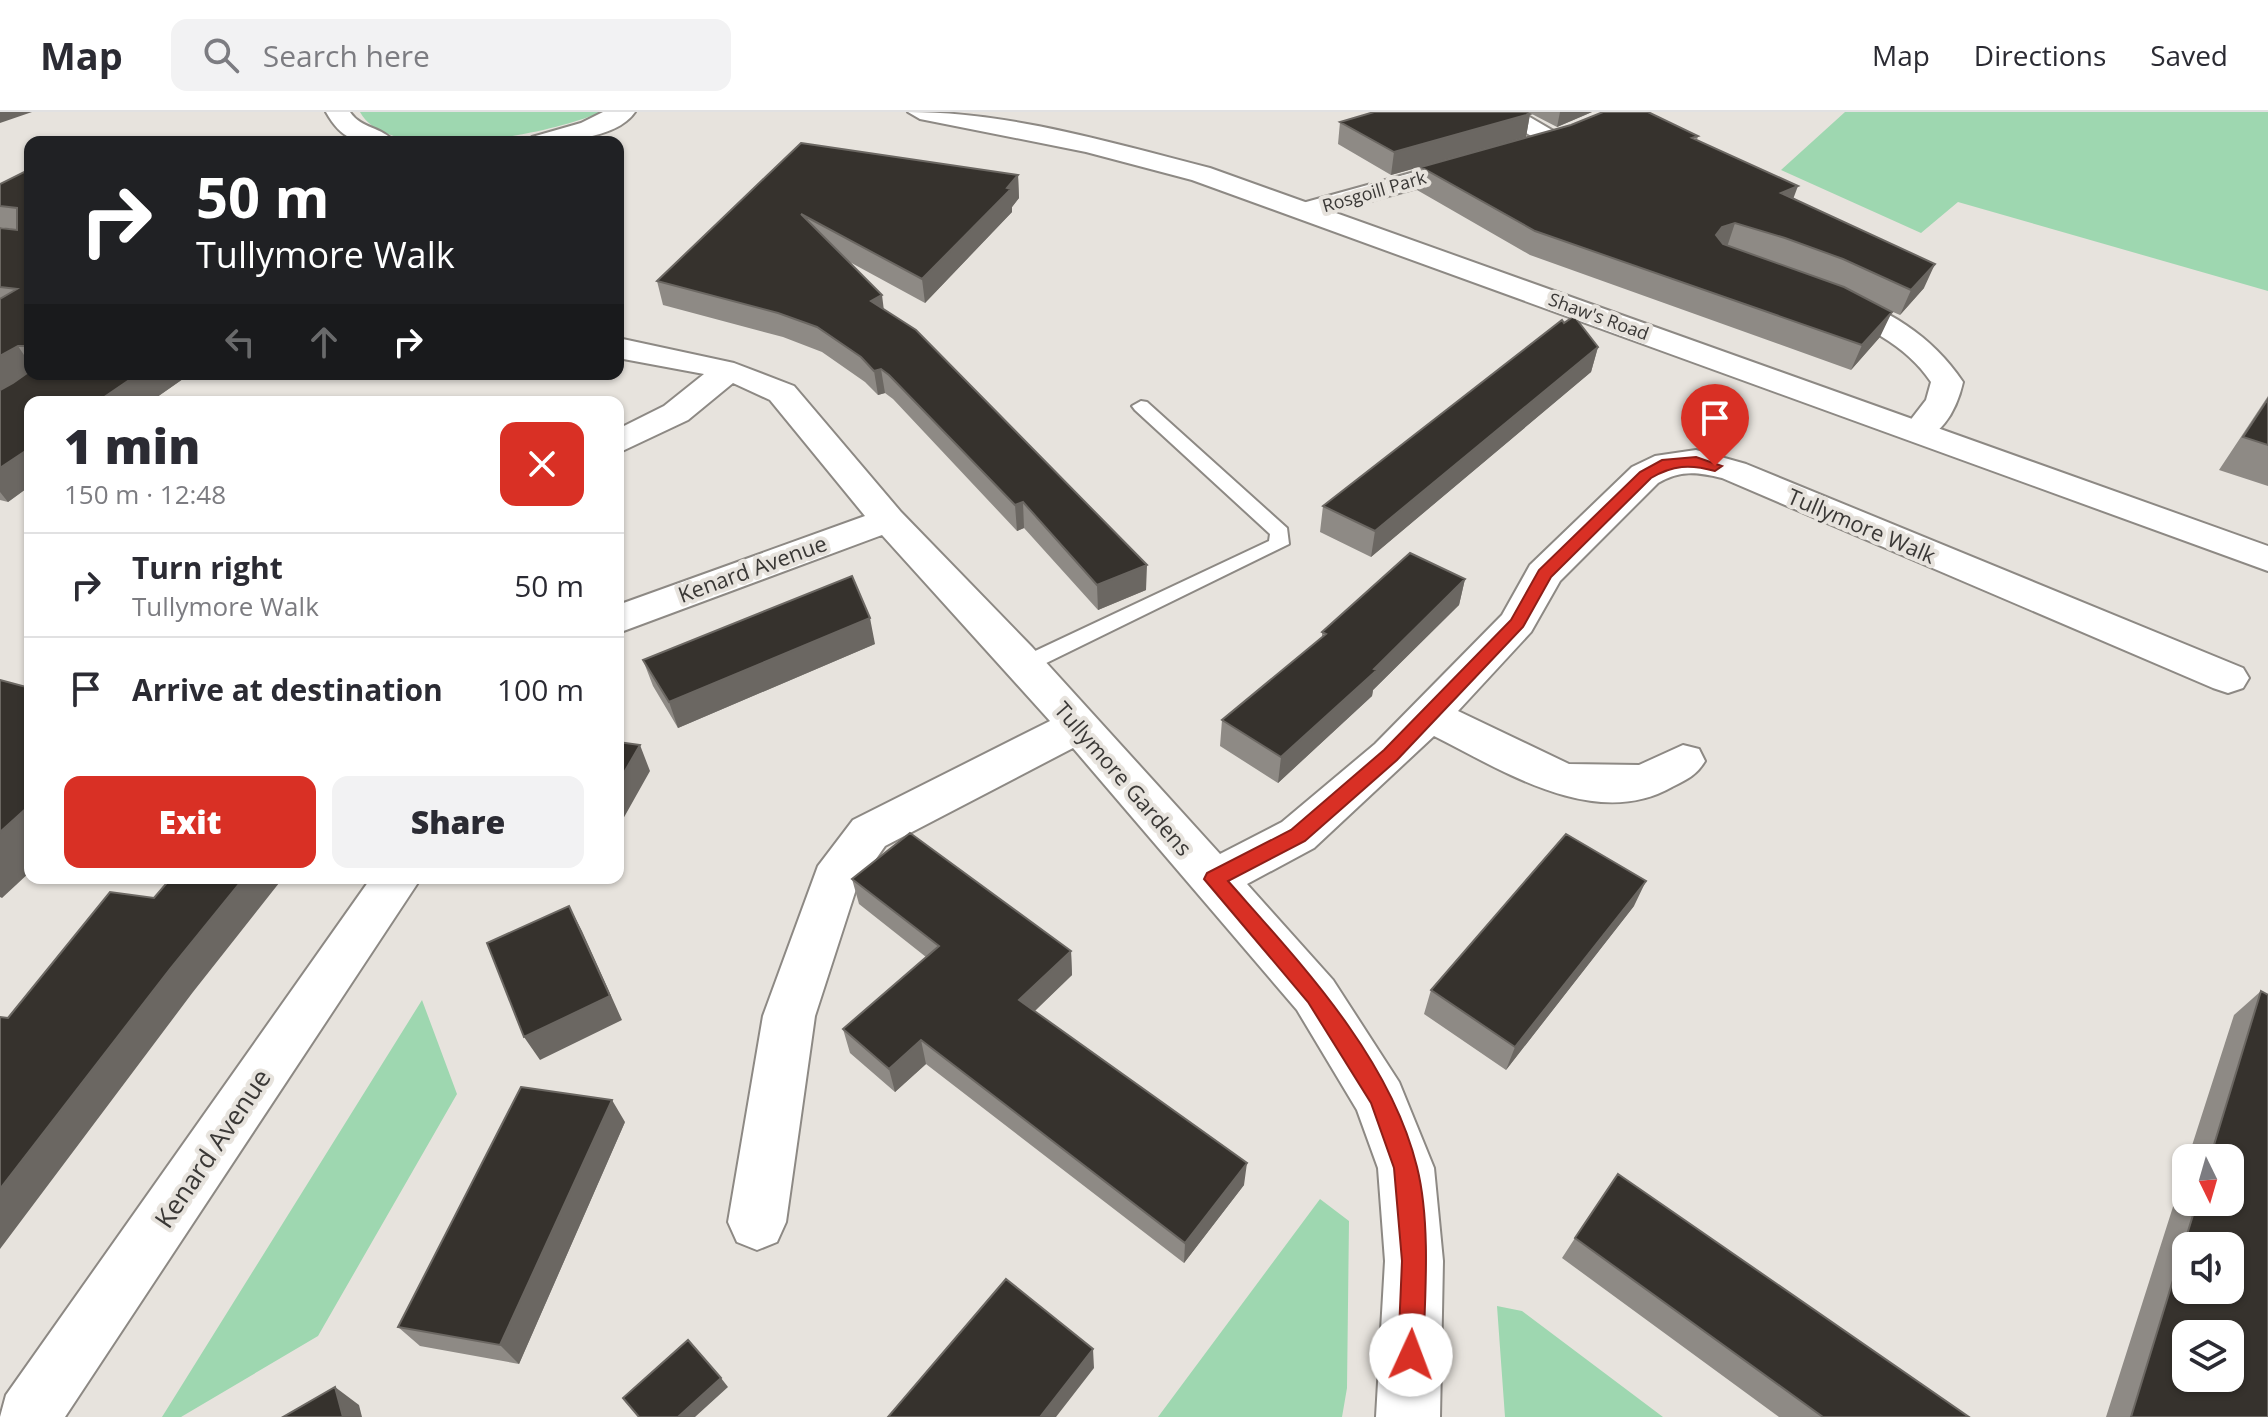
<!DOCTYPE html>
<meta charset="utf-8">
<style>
:root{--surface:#fff;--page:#f2f2f3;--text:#2b2b33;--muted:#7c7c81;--line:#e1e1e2;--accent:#d93025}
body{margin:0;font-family:"Open Sans",sans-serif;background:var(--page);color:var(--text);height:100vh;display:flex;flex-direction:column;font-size:30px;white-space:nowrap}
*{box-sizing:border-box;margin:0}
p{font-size:26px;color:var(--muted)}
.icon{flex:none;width:44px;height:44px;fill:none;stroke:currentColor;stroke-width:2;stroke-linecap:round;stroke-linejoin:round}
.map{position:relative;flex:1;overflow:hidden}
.panel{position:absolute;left:24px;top:284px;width:600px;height:488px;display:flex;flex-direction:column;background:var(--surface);border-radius:16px;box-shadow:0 2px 6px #0004}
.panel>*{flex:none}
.banner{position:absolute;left:24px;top:24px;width:600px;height:244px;border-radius:16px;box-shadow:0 2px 6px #0004;background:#202124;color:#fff;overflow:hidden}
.needle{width:52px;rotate:175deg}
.tools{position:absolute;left:2172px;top:1032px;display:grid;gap:16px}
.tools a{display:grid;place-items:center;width:72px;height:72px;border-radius:16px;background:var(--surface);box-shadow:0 2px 6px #0004;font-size:40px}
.pin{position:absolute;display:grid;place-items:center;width:68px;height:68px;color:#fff;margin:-82px -34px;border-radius:50% 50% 50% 0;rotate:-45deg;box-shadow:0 0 8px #0007}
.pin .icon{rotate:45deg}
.me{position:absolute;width:88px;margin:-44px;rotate:2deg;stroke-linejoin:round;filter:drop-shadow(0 0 6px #0008)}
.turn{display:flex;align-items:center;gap:28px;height:168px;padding:0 40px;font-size:36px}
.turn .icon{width:104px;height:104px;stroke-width:2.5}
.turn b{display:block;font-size:56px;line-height:68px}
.lanes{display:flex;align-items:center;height:76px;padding:0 40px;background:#0003;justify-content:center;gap:40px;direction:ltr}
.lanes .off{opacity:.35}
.round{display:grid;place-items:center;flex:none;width:84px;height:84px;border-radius:16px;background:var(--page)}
.summary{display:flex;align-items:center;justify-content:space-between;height:136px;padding:0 40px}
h1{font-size:48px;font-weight:800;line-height:60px}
.button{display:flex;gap:16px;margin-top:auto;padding:16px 40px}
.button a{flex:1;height:92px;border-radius:16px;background:var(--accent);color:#fff;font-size:32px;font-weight:800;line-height:92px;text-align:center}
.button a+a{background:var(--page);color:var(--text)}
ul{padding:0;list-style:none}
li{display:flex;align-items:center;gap:24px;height:104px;padding:0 40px;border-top:2px solid var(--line)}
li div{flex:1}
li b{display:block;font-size:30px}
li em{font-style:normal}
header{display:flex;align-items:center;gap:48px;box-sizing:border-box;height:112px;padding:0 40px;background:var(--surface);border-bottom:2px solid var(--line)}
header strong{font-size:38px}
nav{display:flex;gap:44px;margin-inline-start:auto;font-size:28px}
.search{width:560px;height:72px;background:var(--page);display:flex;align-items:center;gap:20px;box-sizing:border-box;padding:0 28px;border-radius:16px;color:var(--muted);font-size:30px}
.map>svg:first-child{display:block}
.green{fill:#9ed7b0}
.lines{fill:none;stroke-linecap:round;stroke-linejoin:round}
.service-casing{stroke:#8d8984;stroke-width:4}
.minor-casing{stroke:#8d8984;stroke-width:4}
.tertiary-casing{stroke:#8d8984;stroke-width:4}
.service{fill:#fff;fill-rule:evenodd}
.minor{fill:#fff;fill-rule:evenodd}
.tertiary{fill:#fff;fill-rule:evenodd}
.wall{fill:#8e8a85}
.shaded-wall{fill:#6b6762}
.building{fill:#36322d;stroke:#6b6762;stroke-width:2;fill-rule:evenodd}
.route{fill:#d93025;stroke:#8d1f18;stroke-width:2}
.labels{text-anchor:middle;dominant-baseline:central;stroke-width:8;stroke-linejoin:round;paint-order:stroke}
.far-street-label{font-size:18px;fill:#3a3836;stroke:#e7e3dd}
.street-label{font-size:22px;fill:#3a3836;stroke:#e7e3dd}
.near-street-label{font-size:26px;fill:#3a3836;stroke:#e7e3dd}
</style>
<header>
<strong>Map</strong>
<div class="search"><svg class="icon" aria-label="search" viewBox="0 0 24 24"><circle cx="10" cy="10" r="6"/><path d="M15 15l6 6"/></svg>Search here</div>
<nav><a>Map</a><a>Directions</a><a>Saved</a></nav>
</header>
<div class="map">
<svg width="2268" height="1305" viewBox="0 0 2268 1305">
<rect width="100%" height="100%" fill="#e7e3dd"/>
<!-- green -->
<path class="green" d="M 360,0 L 601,0 C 555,21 390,56 360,0 Z
M 1845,0 L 2268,0 L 2268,179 L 1958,90 L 1921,121 L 1781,58 Z
M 422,888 L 457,982 L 318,1224 L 181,1305 L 162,1305 Z
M 1320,1087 L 1349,1109 L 1347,1276 L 1342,1305 L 1158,1305 Z
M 1497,1194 L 1522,1199 L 1663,1305 L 1505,1305 Z"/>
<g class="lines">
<defs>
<path id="service" d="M 1141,289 L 1147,290 L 1287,416 L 1289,432 L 1032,558 L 1016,558 L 1013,553 L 1016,548 L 1269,429 L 1270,422 L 1135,298 L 1132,294 Z"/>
<path id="minor" d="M 326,0 L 350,0 C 361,17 383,15 394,30 C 359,30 344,32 326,0 Z
M 603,0 L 635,0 C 616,28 558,30 528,30 L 532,25 L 581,11 Z
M 1490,0 L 1521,0 L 1569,28 L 1565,33 L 1547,33 Z
M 1476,43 L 1489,51 L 1485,57 L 1309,106 L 1299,104 L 1295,98 L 1299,92 Z
M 1832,181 C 1886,194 1932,224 1963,270 C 1957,297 1939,334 1907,326 L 1902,319 L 1926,288 L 1931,270 C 1905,231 1863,213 1821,196 L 1817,190 L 1821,184 Z
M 618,226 L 734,251 L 794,274 L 901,400 L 1032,535 L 1220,742 L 1282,710 L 1375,632 L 1502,503 L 1530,453 L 1632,355 L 1655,344 L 1696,338 L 1746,352 L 2243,556 L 2249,566 L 2243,576 L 2228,581 L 2213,576 L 1722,366 C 1696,360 1681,358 1658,371 L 1560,469 L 1531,520 L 1458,599 L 1569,652 L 1639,653 L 1683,633 L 1699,637 L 1705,649 C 1697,663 1686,668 1672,675 C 1595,719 1502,658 1434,624 L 1314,736 L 1247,772 L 1333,868 L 1399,970 L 1434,1056 L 1443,1149 L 1440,1305 L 1376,1305 L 1385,1149 L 1378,1056 L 1357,998 L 1297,898 L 1073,636 L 885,734 L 857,774 L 815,904 L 786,1110 L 777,1130 L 757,1138 L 737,1130 L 728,1110 L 763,904 L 818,754 L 853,708 L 1050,609 L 882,423 L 618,521 L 618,493 L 865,404 L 770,288 L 733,271 L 688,308 L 618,341 L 618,317 L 664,294 L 704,262 L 618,246 Z
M 371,766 L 421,766 L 65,1305 L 0,1305 L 6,1283 Z"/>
<path id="tertiary" d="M 908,0 C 1010,0 1112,31 1210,56 L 2268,434 L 2268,459 L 1192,68 L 1086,40 L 920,7 Z"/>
</defs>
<!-- service casing -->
<use href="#service" class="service-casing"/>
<!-- minor casing -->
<use href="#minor" class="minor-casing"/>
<!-- tertiary casing -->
<use href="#tertiary" class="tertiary-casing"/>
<!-- service -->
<use href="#service" class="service"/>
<!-- minor -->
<use href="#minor" class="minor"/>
<!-- tertiary -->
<use href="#tertiary" class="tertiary"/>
</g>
<!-- wall -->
<path class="wall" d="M 1528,0 L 1592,0 L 1557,15 Z
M 1530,2 L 1526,25 L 1391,63 L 1338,32 L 1340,10 Z
M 1698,24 L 1697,28 L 1794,86 L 1924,176 L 1900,203 L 1879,194 L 1880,225 L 1851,258 L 1530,143 L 1417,78 L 1421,55 Z
M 801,31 L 1018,63 L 1019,86 L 1012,95 L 1012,100 L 925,191 L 846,148 L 884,197 L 1146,478 L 1098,498 L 1024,416 L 1017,419 L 893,287 L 885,281 L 878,283 L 865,270 L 822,240 L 783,225 L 663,193 L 657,169 Z
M 30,57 L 30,262 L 190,262 L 150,290 L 30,290 L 30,374 L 8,390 L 0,388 L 0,116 L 17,118 L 0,115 L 0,72 Z
M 1564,211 L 1598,235 L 1591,260 L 1371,445 L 1320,420 L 1323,394 Z
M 2268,284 L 2268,374 L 2219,358 Z
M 1465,467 L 1459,493 L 1373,578 L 1372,584 L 1278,671 L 1220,634 L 1222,608 L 1322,525 L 1322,520 Z
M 875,532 L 678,616 L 653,574 L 643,548 Z
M 852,767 L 1071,839 L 1072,863 L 1035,899 L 1244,1073 L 1184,1151 L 926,952 L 895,980 L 850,941 L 843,917 L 926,845 L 859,792 Z
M 1634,794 L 1506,958 L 1424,902 L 1431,878 Z
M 2261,879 L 2268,1305 L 2106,1305 L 2186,1054 L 2186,1090 L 2230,1090 L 2230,1046 L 2188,1046 L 2234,903 Z
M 625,1010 L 519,1252 L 420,1234 L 398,1215 Z
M 1575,1126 L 1969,1305 L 1779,1305 L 1562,1146 Z"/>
<!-- shaded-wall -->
<path class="shaded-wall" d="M 0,0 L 32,0 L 0,11 Z
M 1560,0 L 1592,0 L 1557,15 Z
M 1530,2 L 1526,25 L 1391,63 L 1394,40 Z
M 1018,63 L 1019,86 L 1012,95 L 1012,100 L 925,191 L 922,167 Z
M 1798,74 L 1789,98 L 1781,81 Z
M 1735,111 L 1727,135 L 1716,123 L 1722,115 Z
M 1935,152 L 1924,176 L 1900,203 L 1911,178 Z
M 882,183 L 885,207 L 871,189 Z
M 1892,200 L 1880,225 L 1851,258 L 1862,233 Z
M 18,234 L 30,252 L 30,262 L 0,280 L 0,244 Z
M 1598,235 L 1591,260 L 1371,445 L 1375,419 Z
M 881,257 L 885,281 L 878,283 L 874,259 Z
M 138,262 L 190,262 L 150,290 L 97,290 Z
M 30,336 L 30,374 L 8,390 L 0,380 L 0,356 Z
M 1023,390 L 1024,416 L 1017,419 L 1015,393 Z
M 1147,453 L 1146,478 L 1098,498 L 1097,473 Z
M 1465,467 L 1459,493 L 1373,578 L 1372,584 L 1278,671 L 1281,645 Z
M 870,506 L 875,532 L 678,616 L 669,590 Z
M 640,633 L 650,659 L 618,716 L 618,671 Z
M 30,693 L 30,760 L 2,786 L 0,785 L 0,720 Z
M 244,766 L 283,766 L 193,880 L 0,1137 L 0,1077 L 170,857 Z
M 1646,769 L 1634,794 L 1506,958 L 1515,935 Z
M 569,794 L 582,819 L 622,908 L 540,948 L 524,925 Z
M 1071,839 L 1072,863 L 1021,912 L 1019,888 Z
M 921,928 L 926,952 L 895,980 L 889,957 Z
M 612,988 L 625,1010 L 519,1252 L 500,1233 Z
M 1247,1051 L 1244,1073 L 1184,1151 L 1185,1131 Z
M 1093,1237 L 1094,1256 L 1056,1305 L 1040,1305 Z
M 721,1266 L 728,1275 L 695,1305 L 678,1305 Z
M 335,1275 L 359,1293 L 362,1305 L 343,1305 Z"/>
<!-- building -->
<path class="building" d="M 1374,0 L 1526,0 L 1530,2 L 1394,40 L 1340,10 Z
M 1603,0 L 1648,0 L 1698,24 L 1692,26 L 1798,74 L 1781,81 L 1935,152 L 1911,178 L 1843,147 L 1785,126 L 1735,111 L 1722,115 L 1716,123 L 1723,132 L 1844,175 L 1892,200 L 1862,233 L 1535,119 L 1421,55 L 1571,13 Z
M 801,31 L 1018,63 L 1007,76 L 1011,77 L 922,167 L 801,102 L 882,183 L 871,189 L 916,218 L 1147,453 L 1097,473 L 1023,390 L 1015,393 L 889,263 L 881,257 L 874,259 L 861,245 L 817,215 L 778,201 L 657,169 Z
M 30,57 L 30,234 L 18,234 L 0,244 L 0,187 L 17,177 L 0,175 L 0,116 L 17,118 L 17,96 L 0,94 L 0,72 Z
M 1574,204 L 1598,235 L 1375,419 L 1323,394 L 1562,208 L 1564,211 Z
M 30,259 L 30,262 L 138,262 L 97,290 L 30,290 L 30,336 L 0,356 L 0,278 L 13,271 Z
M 2268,287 L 2268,333 L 2243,325 Z
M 1410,441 L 1465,467 L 1374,557 L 1377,558 L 1281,645 L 1222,608 L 1326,522 L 1322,520 Z
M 852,464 L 870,506 L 669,590 L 643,548 Z
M 0,568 L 30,576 L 30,693 L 0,720 Z
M 618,630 L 640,633 L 618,671 Z
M 910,721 L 1071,839 L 1019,888 L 1247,1051 L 1185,1131 L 921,928 L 889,957 L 843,917 L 939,834 L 852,767 Z
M 1566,722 L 1646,769 L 1515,935 L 1431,878 Z
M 171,766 L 244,766 L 170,857 L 0,1077 L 0,905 L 8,906 L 110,780 L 154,786 Z
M 569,794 L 610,884 L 524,925 L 487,831 Z
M 2261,879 L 2268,883 L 2268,1305 L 2131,1305 L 2197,1090 L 2230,1090 L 2230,1046 L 2210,1046 ZM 2186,1134 L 2230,1134 L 2230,1178 L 2186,1178 ZM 2186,1222 L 2230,1222 L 2230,1266 L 2186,1266 Z
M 521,975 L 612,988 L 500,1233 L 398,1215 Z
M 1618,1062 L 1969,1305 L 1823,1305 L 1575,1126 Z
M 1006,1167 L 1093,1237 L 1040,1305 L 888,1305 Z
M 688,1228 L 721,1266 L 678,1305 L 639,1305 L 623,1286 Z
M 335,1275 L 343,1305 L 283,1305 Z"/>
<!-- route -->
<path class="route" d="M 1696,345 L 1722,354 L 1715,359 C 1690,352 1673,353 1651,366 L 1551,465 L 1523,515 L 1397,648 L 1305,729 L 1228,769 C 1301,852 1390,945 1417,1055 C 1431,1111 1425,1185 1423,1243 L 1420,1252 L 1411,1256 L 1402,1252 L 1398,1243 L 1402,1149 L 1394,1056 L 1371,991 L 1308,890 L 1204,767 L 1207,761 L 1291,718 L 1384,638 L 1511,508 L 1539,458 L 1640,360 L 1662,348 Z"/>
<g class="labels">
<!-- far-street labels -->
<g class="far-street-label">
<text transform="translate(1374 79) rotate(-16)">Rosgoill Park</text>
<text transform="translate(1599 204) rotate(20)">Shaw's Road</text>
</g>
<!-- street labels -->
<g class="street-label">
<text transform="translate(1862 413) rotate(23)">Tullymore Walk</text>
<text transform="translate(752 456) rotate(-20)">Kenard Avenue</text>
<text transform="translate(1124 666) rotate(49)">Tullymore Gardens</text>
</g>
<!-- near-street labels -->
<g class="near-street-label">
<text transform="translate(212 1036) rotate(-56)">Kenard Avenue</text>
</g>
</g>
</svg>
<div class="tools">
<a><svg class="needle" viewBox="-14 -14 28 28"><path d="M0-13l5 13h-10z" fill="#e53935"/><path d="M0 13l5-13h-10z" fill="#7c7c81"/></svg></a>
<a><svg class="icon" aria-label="sound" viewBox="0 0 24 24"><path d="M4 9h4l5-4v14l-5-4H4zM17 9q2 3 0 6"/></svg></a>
<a><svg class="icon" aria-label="layers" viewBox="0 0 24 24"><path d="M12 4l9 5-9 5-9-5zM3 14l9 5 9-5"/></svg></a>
</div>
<div class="pin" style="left:1715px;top:354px;background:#d93025"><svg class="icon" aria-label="arrive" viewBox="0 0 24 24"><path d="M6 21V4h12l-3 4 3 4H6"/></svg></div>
<svg class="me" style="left:1411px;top:1243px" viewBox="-20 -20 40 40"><circle r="19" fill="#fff"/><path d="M0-13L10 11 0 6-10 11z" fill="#d93025"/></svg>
<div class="banner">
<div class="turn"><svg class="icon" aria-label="right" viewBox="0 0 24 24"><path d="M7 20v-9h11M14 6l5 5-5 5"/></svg><div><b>50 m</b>Tullymore Walk</div></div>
<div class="lanes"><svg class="icon off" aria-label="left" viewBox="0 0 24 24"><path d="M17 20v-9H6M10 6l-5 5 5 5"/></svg><svg class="icon off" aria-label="ahead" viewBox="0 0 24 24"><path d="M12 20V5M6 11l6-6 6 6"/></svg><svg class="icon" aria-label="right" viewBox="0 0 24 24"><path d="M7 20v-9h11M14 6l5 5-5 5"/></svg></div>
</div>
<section class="panel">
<div class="summary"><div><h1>1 min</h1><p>150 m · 12:48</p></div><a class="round" style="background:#d93025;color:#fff"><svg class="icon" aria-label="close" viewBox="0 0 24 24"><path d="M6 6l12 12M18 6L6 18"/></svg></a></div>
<ul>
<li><svg class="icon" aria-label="right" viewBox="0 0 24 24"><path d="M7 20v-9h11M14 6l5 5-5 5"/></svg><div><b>Turn right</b><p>Tullymore Walk</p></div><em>50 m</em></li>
<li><svg class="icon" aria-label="arrive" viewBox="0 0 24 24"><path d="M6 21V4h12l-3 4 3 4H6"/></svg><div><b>Arrive at destination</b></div><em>100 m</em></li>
</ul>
<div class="button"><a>Exit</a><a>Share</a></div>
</section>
</div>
